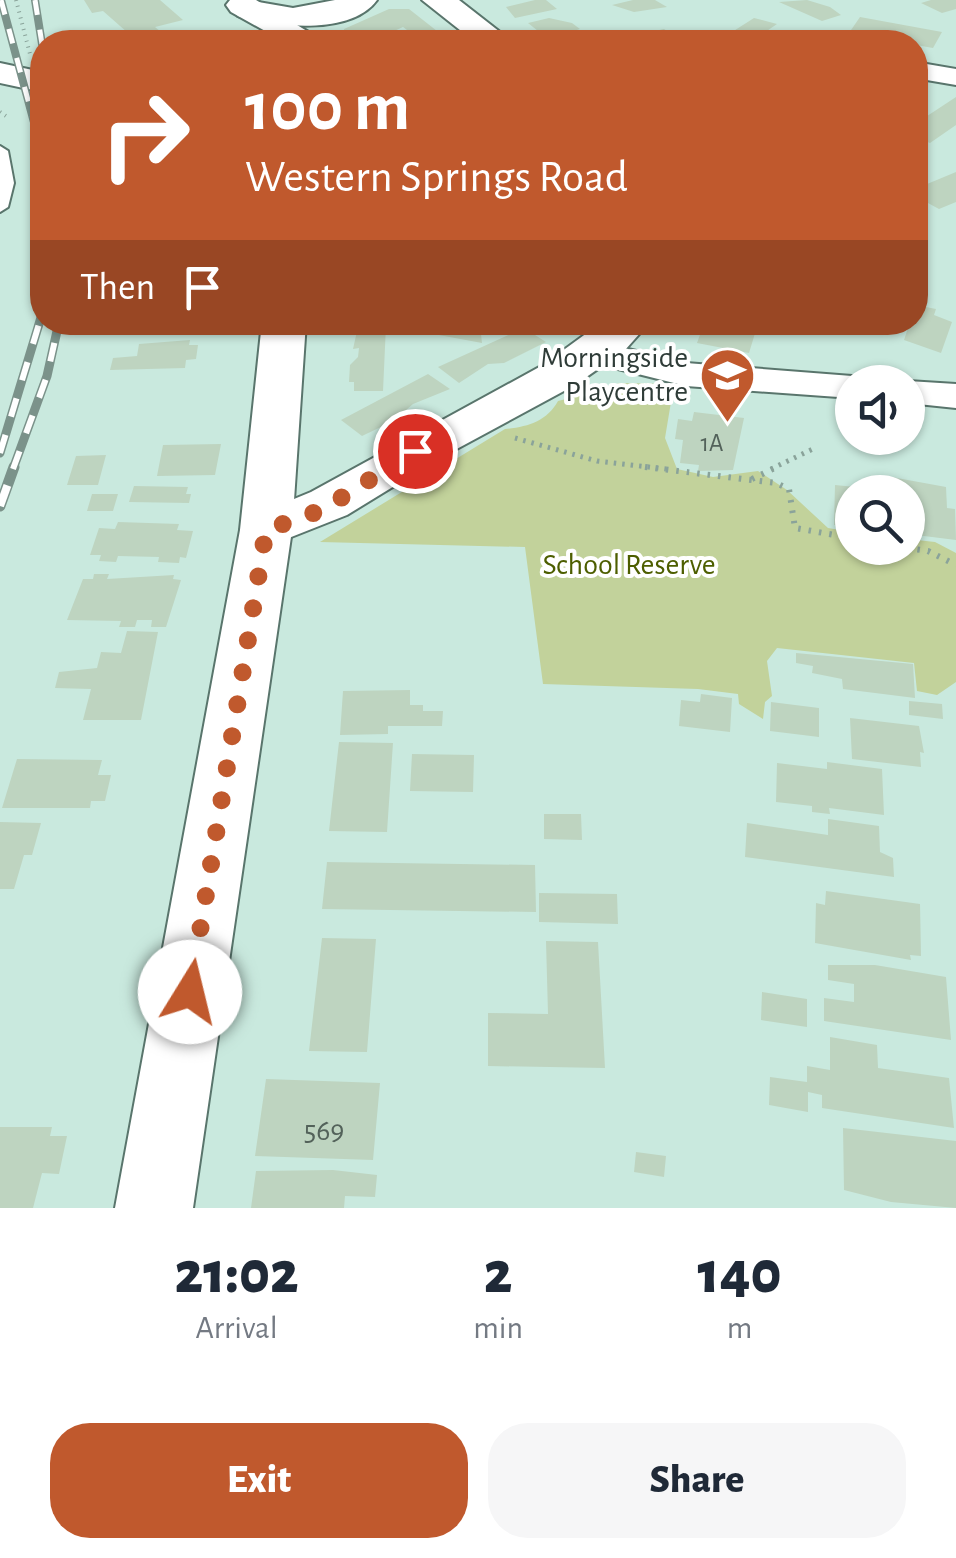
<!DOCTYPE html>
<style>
:root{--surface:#fff;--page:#f6f6f7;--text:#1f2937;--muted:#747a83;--accent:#c0592d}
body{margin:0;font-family:"Alegreya Sans",sans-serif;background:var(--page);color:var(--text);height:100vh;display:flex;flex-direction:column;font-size:38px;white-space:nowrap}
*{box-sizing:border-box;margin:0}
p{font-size:32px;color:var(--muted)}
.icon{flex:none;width:55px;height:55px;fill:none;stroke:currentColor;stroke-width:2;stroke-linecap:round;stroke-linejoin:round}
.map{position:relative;height:1208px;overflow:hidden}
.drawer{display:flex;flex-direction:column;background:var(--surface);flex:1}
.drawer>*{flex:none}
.banner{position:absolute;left:30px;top:30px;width:898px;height:305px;border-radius:40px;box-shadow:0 2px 8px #0004;background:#c0592d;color:#fff;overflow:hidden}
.buttons{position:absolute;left:835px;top:365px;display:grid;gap:20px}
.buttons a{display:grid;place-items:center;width:90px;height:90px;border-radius:50%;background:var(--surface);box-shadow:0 2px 8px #0004;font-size:50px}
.pin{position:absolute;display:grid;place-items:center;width:85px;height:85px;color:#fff;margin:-42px;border:5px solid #fff;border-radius:50%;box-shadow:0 2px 10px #0007}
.me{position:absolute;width:110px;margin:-55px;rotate:9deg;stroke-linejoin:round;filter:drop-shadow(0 0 8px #0008)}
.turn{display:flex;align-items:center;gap:35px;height:210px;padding:0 50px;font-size:45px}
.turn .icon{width:130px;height:130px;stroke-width:2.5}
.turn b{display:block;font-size:70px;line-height:85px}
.then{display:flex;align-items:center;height:95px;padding:0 50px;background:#0003;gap:20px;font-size:38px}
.eta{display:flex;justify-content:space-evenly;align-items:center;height:170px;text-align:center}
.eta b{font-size:60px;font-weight:800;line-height:70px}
.action{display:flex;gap:20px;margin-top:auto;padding:20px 50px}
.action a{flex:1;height:115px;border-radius:40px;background:var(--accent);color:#fff;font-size:40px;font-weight:800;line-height:115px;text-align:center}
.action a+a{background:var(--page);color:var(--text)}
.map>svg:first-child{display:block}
.green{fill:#c2d29b}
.building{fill:#bed4c0}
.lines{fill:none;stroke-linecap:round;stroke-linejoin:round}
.service-casing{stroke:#59756c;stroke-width:4}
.minor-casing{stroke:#59756c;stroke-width:4}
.tertiary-casing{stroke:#59756c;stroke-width:4}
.secondary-casing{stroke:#59756c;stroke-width:4}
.path-far2{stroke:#8aa39a;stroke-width:4;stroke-dasharray:1 5;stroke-linecap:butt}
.path-far1{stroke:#8aa39a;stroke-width:5;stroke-dasharray:2.5 6;stroke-linecap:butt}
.path{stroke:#8aa39a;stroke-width:6;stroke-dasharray:2.5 8;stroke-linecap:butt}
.service{fill:#fff;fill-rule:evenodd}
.minor{fill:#fff;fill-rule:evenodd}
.tertiary{fill:#fff;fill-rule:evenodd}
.secondary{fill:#fff;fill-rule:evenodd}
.rail-far2-casing{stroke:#7b928a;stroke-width:8}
.rail-far1-casing{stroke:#7b928a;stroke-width:9}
.rail-casing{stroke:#7b928a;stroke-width:11}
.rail-far2{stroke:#fff;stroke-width:5;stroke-dasharray:15;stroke-linecap:butt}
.rail-far1{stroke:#fff;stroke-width:6;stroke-dasharray:19;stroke-linecap:butt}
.rail{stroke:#fff;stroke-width:8;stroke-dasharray:22;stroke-linecap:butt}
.route{stroke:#c0592d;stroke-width:18;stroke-dasharray:0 32.4}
.labels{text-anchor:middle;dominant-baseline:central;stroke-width:8;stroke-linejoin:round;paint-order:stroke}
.number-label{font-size:25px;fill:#53625a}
.poi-label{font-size:30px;fill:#2f3c38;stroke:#fff;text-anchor:end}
.park-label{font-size:30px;fill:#4d5e00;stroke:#fff}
.near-number-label{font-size:30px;fill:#53625a}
</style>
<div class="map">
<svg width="956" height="1208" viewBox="0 0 956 1208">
<rect width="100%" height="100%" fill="#c9e9de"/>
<!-- green -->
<path class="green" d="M 619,383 L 674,384 L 665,438 L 677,469 L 713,477 L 758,471 L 787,490 L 828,528 L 852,532 L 852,548 L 908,548 L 908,539 L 935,542 L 956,553 L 956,682 L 937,695 L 917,691 L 914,663 L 777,648 L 767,661 L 772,696 L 765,702 L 763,719 L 739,704 L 738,694 L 698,689 L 543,684 L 525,547 L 320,542 L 505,429 C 528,427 547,421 558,401 L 586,394 L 592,397 Z"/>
<!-- building -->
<path class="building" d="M 84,0 L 160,0 L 183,20 L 155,27 L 173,42 L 147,42 L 128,33 L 103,11 L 92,13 Z
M 535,0 L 546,0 L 557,9 L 515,18 L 506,7 Z
M 633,0 L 655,0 L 667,7 L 634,12 L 612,5 Z
M 807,0 L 830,7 L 841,15 L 822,21 L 779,2 Z
M 931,0 L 956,0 L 956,9 L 942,13 L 921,3 Z
M 389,9 L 409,9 L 437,31 L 415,36 L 403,27 L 381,37 L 381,42 L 343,42 L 344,29 Z
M 860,17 L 942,32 L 933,48 L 849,33 Z
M 549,18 L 572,23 L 580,29 L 548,39 L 528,23 Z
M 754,18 L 777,24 L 755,39 L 732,32 Z
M 664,29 L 682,41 L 635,42 L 627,37 Z
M 114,31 L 142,42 L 107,42 L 102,32 Z
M 956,97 L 956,125 L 930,143 L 915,137 L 915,124 Z
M 956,172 L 956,202 L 939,209 L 915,196 L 915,189 Z
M 916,305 L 936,309 L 934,315 L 952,322 L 941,353 L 904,340 L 910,322 L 915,322 Z
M 359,322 L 386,325 L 383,391 L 354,391 L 354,382 L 349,382 L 350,365 L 358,357 L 359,348 L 353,349 Z
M 401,322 L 480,325 L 482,343 L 401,328 Z
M 698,322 L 756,330 L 749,353 L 697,343 L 701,332 L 695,331 Z
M 524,328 L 546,342 L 504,363 L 488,364 L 459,383 L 438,367 Z
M 190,340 L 189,345 L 198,345 L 196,359 L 186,360 L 185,368 L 110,370 L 113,358 L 137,356 L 139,344 Z
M 428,374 L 450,389 L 413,404 L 405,411 L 408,414 L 362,436 L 341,420 Z
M 694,412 L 744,418 L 733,470 L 698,471 L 699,465 L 680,463 L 683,440 L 675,439 L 678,419 L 692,421 Z
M 221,444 L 215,475 L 157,476 L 163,445 Z
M 106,455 L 98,485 L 67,485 L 76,456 Z
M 886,476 L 946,487 L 947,508 L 955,509 L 956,540 L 908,534 L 908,492 L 852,492 L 852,527 L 834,525 L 835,485 L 865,488 L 865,478 L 885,480 Z
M 134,486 L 188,487 L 186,494 L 191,494 L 189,503 L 129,502 Z
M 92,494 L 118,494 L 113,511 L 87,511 Z
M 118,522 L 179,524 L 177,530 L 193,531 L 186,558 L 180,557 L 179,563 L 158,562 L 159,557 L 118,556 L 116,562 L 99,561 L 101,555 L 90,555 L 99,528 L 115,529 Z
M 94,574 L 109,574 L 107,579 L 174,575 L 173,579 L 181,580 L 166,627 L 151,627 L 152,620 L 137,620 L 135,627 L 119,627 L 121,621 L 67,620 L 83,579 L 93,579 Z
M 127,631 L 158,632 L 141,720 L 83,720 L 91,689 L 55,688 L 59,672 L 97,668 L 101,652 L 121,653 Z
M 796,653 L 913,664 L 915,698 L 843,689 L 842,679 L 812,673 L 813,666 L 796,663 Z
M 410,690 L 410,705 L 423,705 L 423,711 L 443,711 L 442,726 L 388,726 L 388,734 L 340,735 L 343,691 Z
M 701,694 L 732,698 L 730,732 L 679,726 L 681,700 L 700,702 Z
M 909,701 L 942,704 L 943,719 L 909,715 Z
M 771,702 L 819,708 L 819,737 L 770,731 Z
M 850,718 L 919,726 L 924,753 L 920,752 L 921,767 L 852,759 Z
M 339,742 L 393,743 L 387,832 L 329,831 Z
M 412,754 L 474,755 L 473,792 L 410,791 Z
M 17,759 L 102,760 L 98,775 L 111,775 L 105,801 L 91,801 L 90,808 L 2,808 Z
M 827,762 L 882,769 L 884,815 L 829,808 L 830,814 L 812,812 L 812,806 L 776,802 L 777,763 L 827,769 Z
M 544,814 L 581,814 L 582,840 L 544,839 Z
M 828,819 L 879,826 L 880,852 L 893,858 L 894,877 L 745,857 L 747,823 L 828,835 Z
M 0,822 L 41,823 L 32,855 L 24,855 L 14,889 L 0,889 Z
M 327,862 L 535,865 L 536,912 L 322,909 Z
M 826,891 L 920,904 L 921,956 L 910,955 L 911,960 L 815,943 L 816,903 L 825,905 Z
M 539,893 L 617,894 L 618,924 L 539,922 Z
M 322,938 L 376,939 L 367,1052 L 309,1051 Z
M 546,941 L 598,942 L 605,1068 L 488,1066 L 488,1013 L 548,1014 Z
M 828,965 L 875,965 L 946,977 L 951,1040 L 824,1021 L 824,998 L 854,1002 L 854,984 L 828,980 Z
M 762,992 L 807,999 L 807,1027 L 761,1020 Z
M 830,1037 L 877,1045 L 878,1068 L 949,1078 L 954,1128 L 822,1108 L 822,1095 L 808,1092 L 808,1112 L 769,1105 L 770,1077 L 807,1082 L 807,1066 L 830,1070 Z
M 266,1079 L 380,1083 L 373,1160 L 255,1156 Z
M 0,1127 L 52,1127 L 50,1136 L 67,1136 L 59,1174 L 42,1173 L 33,1208 L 0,1208 Z
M 843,1128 L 956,1141 L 956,1208 L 891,1202 L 844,1190 Z
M 636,1152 L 666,1156 L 664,1177 L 634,1172 Z
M 333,1170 L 377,1175 L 375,1197 L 345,1196 L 344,1208 L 251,1208 L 256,1171 Z"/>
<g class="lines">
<defs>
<path id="service" d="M 0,146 L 8,151 L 14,183 L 8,207 L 0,212 Z"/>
<path id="minor" d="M 915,62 L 956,69 L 956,85 L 915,78 Z
M 595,341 L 686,363 L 852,376 L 868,382 L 852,382 L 852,398 L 686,386 L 582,360 L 577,352 L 582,344 Z
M 908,381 L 956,384 L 956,408 L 908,403 L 908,382 L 900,382 Z"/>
<path id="tertiary" d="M 247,0 L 293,8 L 335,0 L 377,0 C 351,36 274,27 238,16 L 233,9 Z
M 422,0 L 459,0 L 513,42 L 475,42 Z
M 602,322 L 650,322 L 625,350 L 575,385 L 440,458 L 347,515 L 266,547 L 248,542 L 240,530 L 248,518 L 311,492 L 543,365 Z"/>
<path id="secondary" d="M 230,0 L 256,0 L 325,42 L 285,42 L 231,12 L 226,5 Z
M 0,63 L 42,72 L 42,92 L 0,83 Z
M 262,322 L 306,322 L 292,530 L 193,1208 L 115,1208 L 240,530 Z"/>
</defs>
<!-- service casing -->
<use href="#service" class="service-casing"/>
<!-- minor casing -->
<use href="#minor" class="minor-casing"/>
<!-- tertiary casing -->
<use href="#tertiary" class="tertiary-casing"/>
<!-- secondary casing -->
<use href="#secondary" class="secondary-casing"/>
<!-- path-far2 -->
<path class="path-far2" d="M 16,0 L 30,54
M 0,112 L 6,116"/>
<!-- path-far1 -->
<path class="path-far1" d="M 515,438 L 597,461 L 666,469
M 771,469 L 815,448"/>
<!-- path -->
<path class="path" d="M 645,467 L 776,483 L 789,489 L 795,528 L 852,538
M 752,479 L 777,467
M 907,548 L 928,551 L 956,565"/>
<!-- service -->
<use href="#service" class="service"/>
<!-- minor -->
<use href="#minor" class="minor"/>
<!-- tertiary -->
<use href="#tertiary" class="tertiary"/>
<!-- secondary -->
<use href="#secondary" class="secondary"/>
<defs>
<path id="rail-far2" d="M 1,0 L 42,152
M 35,0 L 42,44"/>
<path id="rail-far1" d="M 0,453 L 42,314
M 13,469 L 47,376 L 59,322"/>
<path id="rail" d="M 0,506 L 14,467"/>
</defs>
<!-- rail-far2 casing -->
<use href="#rail-far2" class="rail-far2-casing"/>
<!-- rail-far1 casing -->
<use href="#rail-far1" class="rail-far1-casing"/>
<!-- rail casing -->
<use href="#rail" class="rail-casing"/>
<!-- rail-far2 -->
<use href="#rail-far2" class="rail-far2"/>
<!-- rail-far1 -->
<use href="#rail-far1" class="rail-far1"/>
<!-- rail -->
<use href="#rail" class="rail"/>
</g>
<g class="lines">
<!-- route -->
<path class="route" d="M 190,992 L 266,530 L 322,510 L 415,451"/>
</g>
<!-- icons -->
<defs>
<symbol id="school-pin" viewBox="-11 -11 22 30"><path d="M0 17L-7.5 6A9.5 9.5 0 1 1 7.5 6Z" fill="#c0592d" stroke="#fff"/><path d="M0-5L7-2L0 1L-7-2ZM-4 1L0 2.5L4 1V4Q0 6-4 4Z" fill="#fff"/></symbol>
</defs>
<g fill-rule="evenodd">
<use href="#school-pin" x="696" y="344" width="63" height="86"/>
</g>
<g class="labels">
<!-- number labels -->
<g class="number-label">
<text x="712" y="443">1A</text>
</g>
<!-- poi labels -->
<g class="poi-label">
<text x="688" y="358">Morningside<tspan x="688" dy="34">Playcentre</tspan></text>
</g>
<!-- park labels -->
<g class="park-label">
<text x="629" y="565">School Reserve</text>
</g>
<!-- near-number labels -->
<g class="near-number-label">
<text x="324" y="1131">569</text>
</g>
</g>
</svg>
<div class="buttons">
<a><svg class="icon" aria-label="sound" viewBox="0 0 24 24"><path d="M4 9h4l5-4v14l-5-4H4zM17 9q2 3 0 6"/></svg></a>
<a><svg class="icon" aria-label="search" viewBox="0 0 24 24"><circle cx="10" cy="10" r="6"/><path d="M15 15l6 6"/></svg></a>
</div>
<div class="pin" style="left:415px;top:451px;background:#d93025"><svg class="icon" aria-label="arrive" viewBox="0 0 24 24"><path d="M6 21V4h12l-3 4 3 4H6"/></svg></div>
<svg class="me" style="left:190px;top:992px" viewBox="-20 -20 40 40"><circle r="19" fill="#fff"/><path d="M0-13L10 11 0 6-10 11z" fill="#c0592d"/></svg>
<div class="banner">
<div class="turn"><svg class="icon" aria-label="right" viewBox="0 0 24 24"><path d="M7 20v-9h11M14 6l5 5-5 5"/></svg><div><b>100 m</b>Western Springs Road</div></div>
<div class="then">Then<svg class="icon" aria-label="arrive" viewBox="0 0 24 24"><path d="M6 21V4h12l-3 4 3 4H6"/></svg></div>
</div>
</div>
<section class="drawer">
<div class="eta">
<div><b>21:02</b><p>Arrival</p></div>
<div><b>2</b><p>min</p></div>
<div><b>140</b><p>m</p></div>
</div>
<div class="action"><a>Exit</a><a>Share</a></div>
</section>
